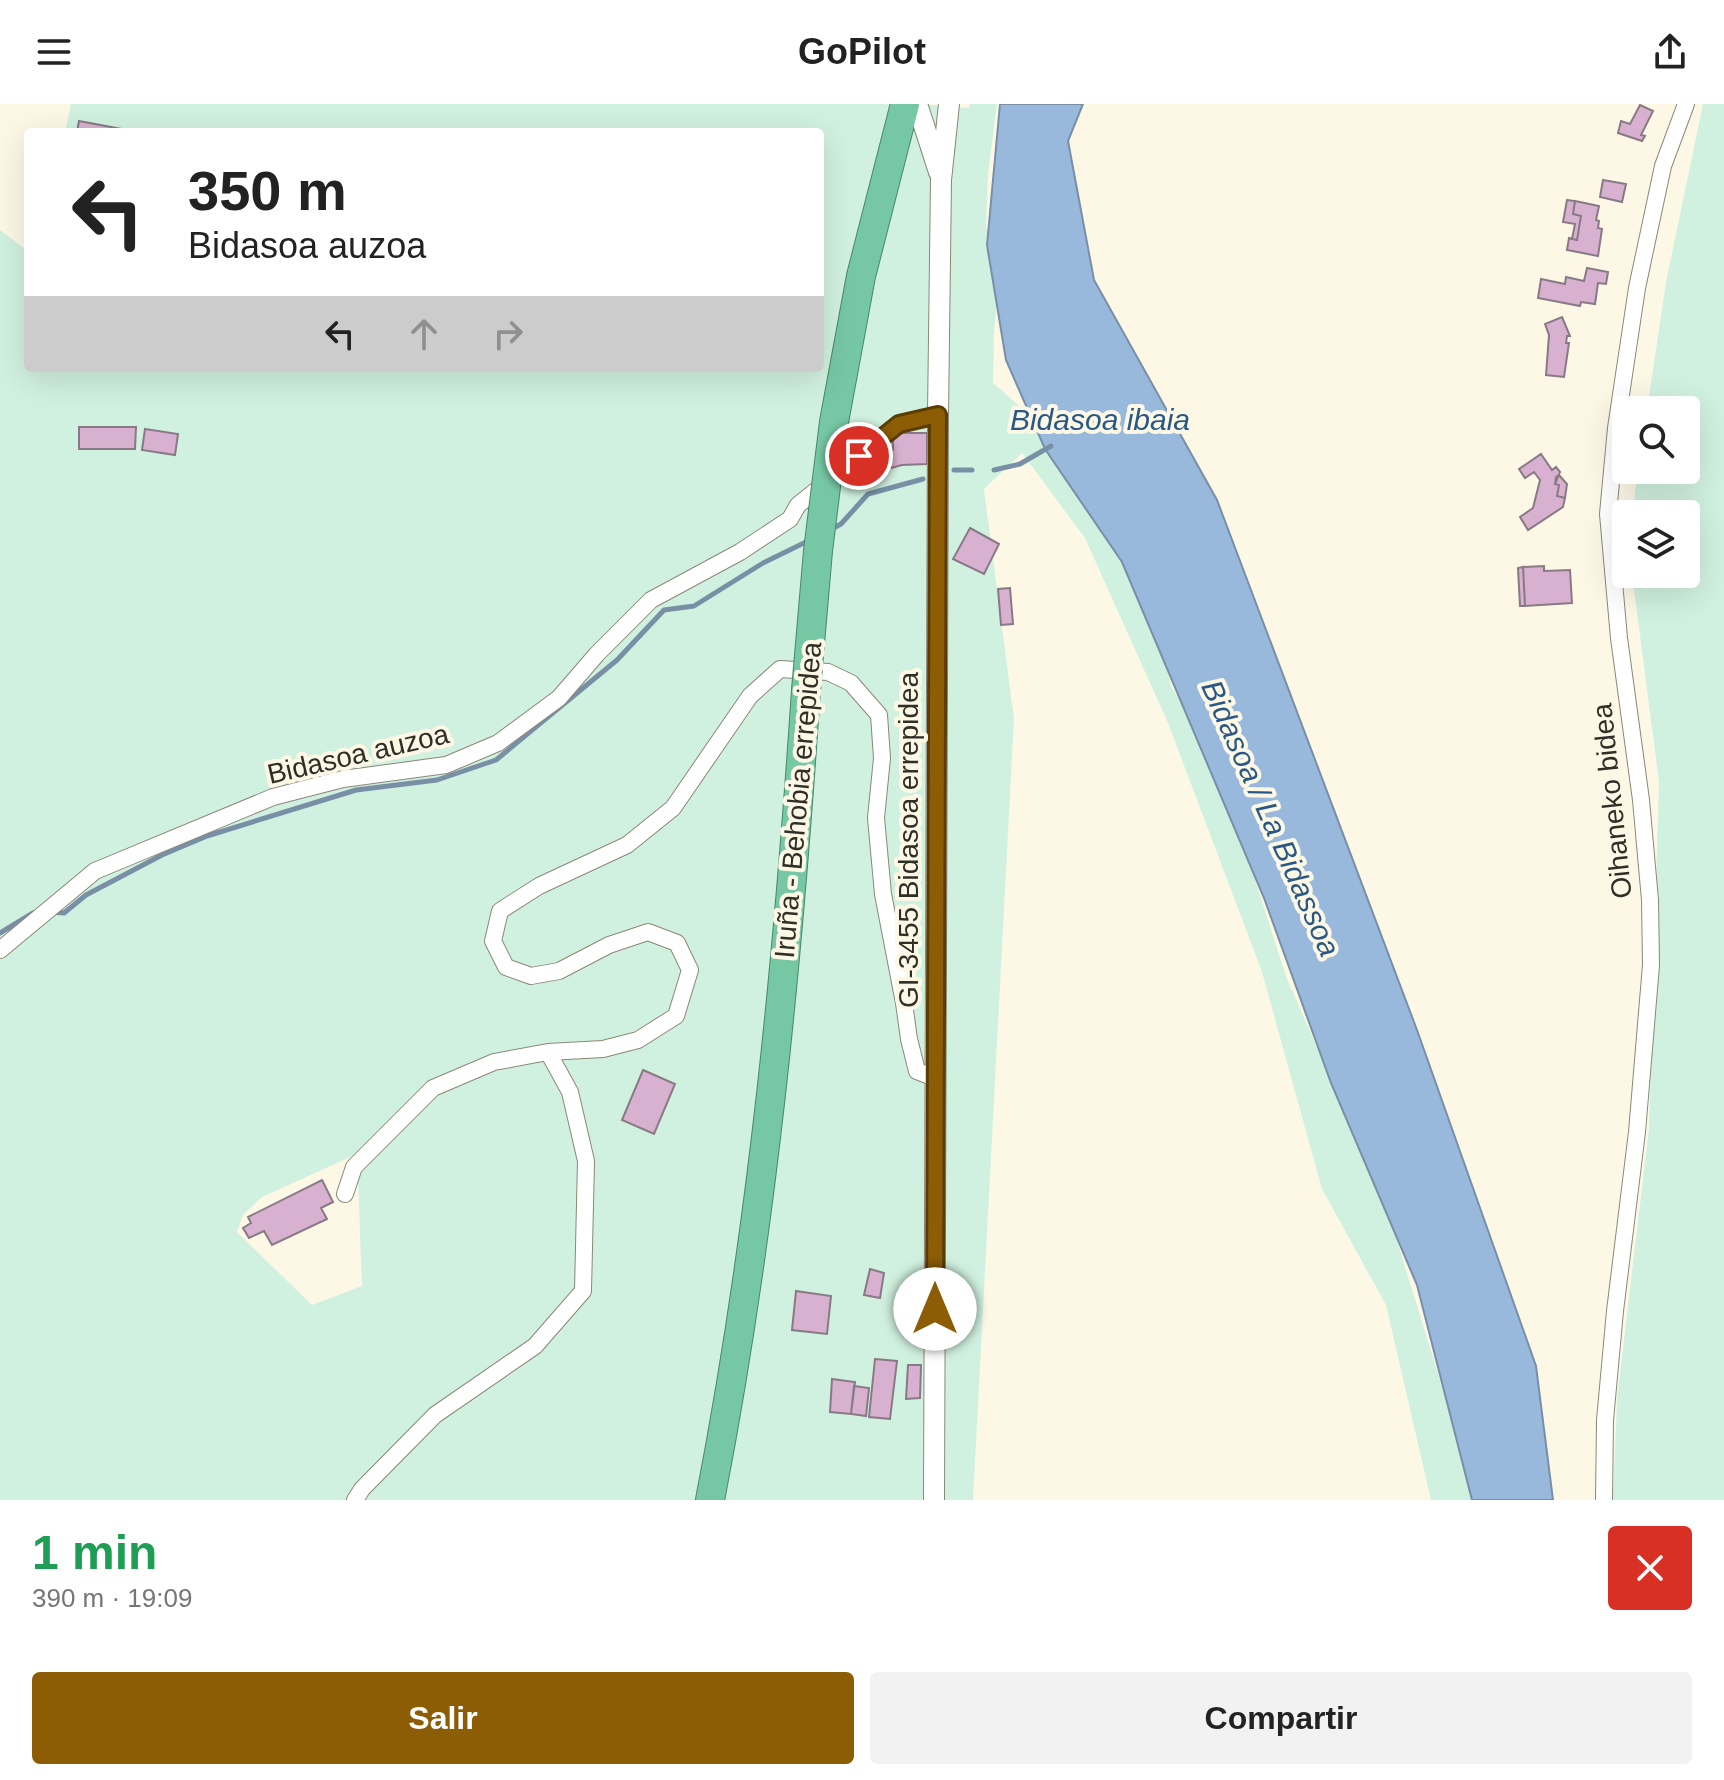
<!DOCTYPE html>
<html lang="es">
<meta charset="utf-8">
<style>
:root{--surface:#fff;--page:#f2f2f2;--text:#222;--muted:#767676;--accent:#8c5d04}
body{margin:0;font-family:Arial,sans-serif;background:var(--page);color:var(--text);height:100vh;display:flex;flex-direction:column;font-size:30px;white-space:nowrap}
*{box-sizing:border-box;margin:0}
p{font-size:26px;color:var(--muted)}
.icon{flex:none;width:44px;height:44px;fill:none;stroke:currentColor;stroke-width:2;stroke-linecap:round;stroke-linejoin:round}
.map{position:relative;height:1396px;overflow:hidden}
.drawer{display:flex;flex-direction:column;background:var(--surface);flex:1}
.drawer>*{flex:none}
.top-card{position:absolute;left:24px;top:24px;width:800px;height:244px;border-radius:8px;box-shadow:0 8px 32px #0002;background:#fff;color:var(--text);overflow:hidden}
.buttons{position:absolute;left:1612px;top:292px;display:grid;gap:16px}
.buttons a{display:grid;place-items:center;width:88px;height:88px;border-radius:8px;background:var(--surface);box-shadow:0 8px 32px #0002;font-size:40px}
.pin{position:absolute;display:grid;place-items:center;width:68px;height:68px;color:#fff;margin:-34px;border:4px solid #fff;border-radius:50%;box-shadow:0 2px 8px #0007}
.me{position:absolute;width:88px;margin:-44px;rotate:0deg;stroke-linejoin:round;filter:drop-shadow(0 0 6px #0008)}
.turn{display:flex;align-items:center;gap:28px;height:168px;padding:0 32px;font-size:36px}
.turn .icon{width:104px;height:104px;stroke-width:2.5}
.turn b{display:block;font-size:56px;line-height:68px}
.lanes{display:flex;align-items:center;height:76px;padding:0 32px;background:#0003;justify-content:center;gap:40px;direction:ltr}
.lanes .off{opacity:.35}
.round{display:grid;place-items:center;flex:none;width:84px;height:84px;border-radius:8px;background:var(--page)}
.headline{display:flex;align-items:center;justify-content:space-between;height:136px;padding:0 32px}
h1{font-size:48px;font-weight:700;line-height:60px;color:#1e9e55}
.action{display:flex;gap:16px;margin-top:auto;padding:16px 32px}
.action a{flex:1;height:92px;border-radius:8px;background:var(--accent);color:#fff;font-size:32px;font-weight:700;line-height:92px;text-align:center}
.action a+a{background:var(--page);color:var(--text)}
header{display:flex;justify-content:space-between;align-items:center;height:104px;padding:0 32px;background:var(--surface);font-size:36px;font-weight:700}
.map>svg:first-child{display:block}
.green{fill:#d1f1e0;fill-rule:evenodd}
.water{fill:#98b9dc;stroke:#788fa6;stroke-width:2}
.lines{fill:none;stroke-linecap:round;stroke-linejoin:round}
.stream{stroke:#788fa6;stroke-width:5}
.building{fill:#d9b1d0;stroke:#887a85;stroke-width:2}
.minor-casing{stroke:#8b8777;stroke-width:18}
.tertiary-casing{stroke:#8b8777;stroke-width:22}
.trunk-casing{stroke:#478869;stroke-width:30}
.minor{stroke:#fff;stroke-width:16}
.tertiary{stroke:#fff;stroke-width:20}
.trunk{stroke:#76c7a4;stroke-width:28}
.trunk-bridge-casing{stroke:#478869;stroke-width:30;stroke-linecap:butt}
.trunk-bridge{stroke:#76c7a4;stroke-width:28}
.route-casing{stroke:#5b3c03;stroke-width:20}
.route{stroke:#8c5d04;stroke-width:14}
.labels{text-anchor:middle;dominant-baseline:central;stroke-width:8;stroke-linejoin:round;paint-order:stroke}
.street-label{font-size:28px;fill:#2f2e27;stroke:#fdf8e6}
.water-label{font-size:30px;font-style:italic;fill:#295886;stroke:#fdf8e6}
</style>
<header><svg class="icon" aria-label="menu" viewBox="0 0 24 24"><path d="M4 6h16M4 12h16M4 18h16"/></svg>GoPilot<svg class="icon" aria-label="share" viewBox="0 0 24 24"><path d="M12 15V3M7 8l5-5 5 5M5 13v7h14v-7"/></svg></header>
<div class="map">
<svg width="1724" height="1396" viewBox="0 0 1724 1396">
<rect width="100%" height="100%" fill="#fdf8e6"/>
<!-- green -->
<path class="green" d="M 71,0 L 920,0 L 969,4 L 970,0 L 997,0 L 988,71 L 986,124 L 1002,148 L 994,227 L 993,279 L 1023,305 L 1081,388 L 1146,488 L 1172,585 L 1208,630 L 1286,872 L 1389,1111 L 1454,1321 L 1472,1396 L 1431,1396 L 1386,1201 L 1322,1085 L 1262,868 L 1168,619 L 1085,434 L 1022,349 L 984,385 L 1014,615 L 973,1396 L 0,1396 L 0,126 L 28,147 L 28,264 L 820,264 L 820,28 L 65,28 ZM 357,1050 L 362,1182 L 312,1201 L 237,1128 L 243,1111 L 262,1093 Z
M 1703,0 L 1724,0 L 1724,1396 L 1613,1396 L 1617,1295 L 1649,1024 L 1659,678 L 1632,470 L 1686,470 L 1686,410 L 1632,410 L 1638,366 L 1686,366 L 1686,306 L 1647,306 L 1666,178 Z"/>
<!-- water -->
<path class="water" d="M 1000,0 L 1083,0 L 1068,37 L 1094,176 L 1217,396 L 1417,926 L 1536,1262 L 1553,1396 L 1472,1396 L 1417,1181 L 1331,979 L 1264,794 L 1122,458 L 1045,345 L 1006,256 L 987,141 Z"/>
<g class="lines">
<!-- stream -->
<path class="stream" d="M 954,366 L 972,366
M 994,366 L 1020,360 L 1051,342
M 830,426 L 841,420 L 868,390 L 923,375
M 51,808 L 64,809 L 86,791 L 162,751 L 207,732 L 356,686 L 437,676 L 496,656 L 617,556 L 664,506 L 694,502 L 763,459 L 810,436
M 0,829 L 33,809"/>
</g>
<!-- building -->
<path class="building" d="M 1640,1 L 1653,7 L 1641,31 L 1645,32 L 1642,37 L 1618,29 L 1621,17 L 1630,20 Z
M 79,17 L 127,26 L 126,28 L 77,28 Z
M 1603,76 L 1626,80 L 1622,98 L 1600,93 Z
M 1567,96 L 1575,97 L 1573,110 L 1581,112 L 1577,136 L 1572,135 L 1575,120 L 1563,118 Z
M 1575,97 L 1599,102 L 1596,116 L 1599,117 L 1598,124 L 1602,125 L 1598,152 L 1567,146 L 1569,134 L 1577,136 L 1581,112 L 1573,110 Z
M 1587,164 L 1608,168 L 1606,180 L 1598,179 L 1595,200 L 1581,198 L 1580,202 L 1538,194 L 1541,175 L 1565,180 L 1566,173 L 1584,177 Z
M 1562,213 L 1570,232 L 1567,232 L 1566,239 L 1569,239 L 1564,273 L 1546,271 L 1549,231 L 1545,220 Z
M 79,323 L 136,323 L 135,345 L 79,345 Z
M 145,325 L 178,330 L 175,351 L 142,346 Z
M 893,329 L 927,329 L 927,360 L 902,361 L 887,365 L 883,348 L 893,346 Z
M 1541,350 L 1552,366 L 1556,363 L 1560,368 L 1555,380 L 1559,381 L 1557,392 L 1565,394 L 1563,403 L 1528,426 L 1520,413 L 1533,404 L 1540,376 L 1534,368 L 1525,374 L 1519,365 Z
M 1559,371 L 1567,380 L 1565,394 L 1557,392 L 1559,381 L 1555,380 L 1556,373 Z
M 970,424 L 999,440 L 984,470 L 953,455 Z
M 1544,462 L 1544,467 L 1570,466 L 1572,499 L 1525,502 L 1523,463 Z
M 1523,463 L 1525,502 L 1520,502 L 1518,464 Z
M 1010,484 L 1013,520 L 1001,521 L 998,485 Z
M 643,966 L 675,980 L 654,1030 L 622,1016 Z
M 322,1076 L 333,1098 L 321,1104 L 327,1115 L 272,1141 L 264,1127 L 249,1134 L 243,1124 L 251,1119 L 248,1113 Z
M 870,1165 L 884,1169 L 880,1194 L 864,1191 Z
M 796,1187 L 831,1192 L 827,1230 L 792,1226 Z
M 875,1255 L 897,1257 L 890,1315 L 869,1313 Z
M 908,1261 L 921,1261 L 920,1294 L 906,1295 Z
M 832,1275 L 855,1278 L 851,1310 L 830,1308 Z
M 854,1282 L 869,1284 L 866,1312 L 851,1310 Z"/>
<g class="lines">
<defs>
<path id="minor" d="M 0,846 L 95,767 L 273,693 L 343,675 L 446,661 L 498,639 L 559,594 L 597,550 L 651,496 L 740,448 L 790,415 L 798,401 L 899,320 L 938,311
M 345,1090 L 354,1063 L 433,984 L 494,958 L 548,948 L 603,945 L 638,936 L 676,912 L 690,866 L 677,839 L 648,828 L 609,841 L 559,867 L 531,872 L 506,863 L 493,837 L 500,807 L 539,782 L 627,741 L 673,704 L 750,592 L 780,565 L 828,568 L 851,579 L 879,611 L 882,654 L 876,714 L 883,790 L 904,899 L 909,935 L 917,967 L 935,974
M 355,1396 L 362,1385 L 435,1311 L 535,1242 L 583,1187 L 586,1057 L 570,988 L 548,948
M 1604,1396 L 1605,1316 L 1615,1207 L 1637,1028 L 1651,861 L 1650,796 L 1641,696 L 1619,534 L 1608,410 L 1616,324 L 1637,184 L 1663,62 L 1686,0"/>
<path id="tertiary" d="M 917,0 L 939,68
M 934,1396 L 938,311 L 941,76 L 949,0"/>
<path id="trunk" d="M 834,318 L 861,172 L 905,0
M 710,1396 C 762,1129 788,857 806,586"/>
</defs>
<!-- minor casing -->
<use href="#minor" class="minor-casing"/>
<!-- tertiary casing -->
<use href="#tertiary" class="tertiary-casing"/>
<!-- trunk casing -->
<use href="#trunk" class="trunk-casing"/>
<!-- minor -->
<use href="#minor" class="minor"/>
<!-- tertiary -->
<use href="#tertiary" class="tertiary"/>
<!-- trunk -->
<use href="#trunk" class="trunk"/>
<defs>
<path id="trunk-bridge" d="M 806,586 L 818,447 L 834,318"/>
</defs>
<!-- trunk-bridge casing -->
<use href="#trunk-bridge" class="trunk-bridge-casing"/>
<!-- trunk-bridge -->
<use href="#trunk-bridge" class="trunk-bridge"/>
</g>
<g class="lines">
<defs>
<path id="route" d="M 859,352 L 899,320 L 938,311 L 935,1205"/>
</defs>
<!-- route casing -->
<use href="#route" class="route-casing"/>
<!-- route -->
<use href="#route" class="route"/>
</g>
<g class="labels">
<!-- street labels -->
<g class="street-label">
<text transform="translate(358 650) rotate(-13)">Bidasoa auzoa</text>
<text transform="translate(798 696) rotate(-85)">Iruña - Behobia errepidea</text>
<text transform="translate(1612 697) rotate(-96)">Oihaneko bidea</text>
<text transform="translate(908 736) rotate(-90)">GI-3455 Bidasoa errepidea</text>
</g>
<!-- water labels -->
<g class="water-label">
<text x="1100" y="315">Bidasoa ibaia</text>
<text transform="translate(1271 714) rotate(66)">Bidasoa / La Bidassoa</text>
</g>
</g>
</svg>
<div class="buttons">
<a><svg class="icon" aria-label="search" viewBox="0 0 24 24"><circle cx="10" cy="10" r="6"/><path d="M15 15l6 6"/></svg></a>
<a><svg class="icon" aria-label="layers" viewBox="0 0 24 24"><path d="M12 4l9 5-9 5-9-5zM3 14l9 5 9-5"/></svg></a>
</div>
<div class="pin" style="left:859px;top:352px;background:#d93025"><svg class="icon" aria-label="arrive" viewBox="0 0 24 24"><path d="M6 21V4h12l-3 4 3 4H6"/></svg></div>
<svg class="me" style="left:935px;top:1205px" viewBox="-20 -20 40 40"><circle r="19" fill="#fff"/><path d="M0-13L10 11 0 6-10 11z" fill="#8c5d04"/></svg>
<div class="top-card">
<div class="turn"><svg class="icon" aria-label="left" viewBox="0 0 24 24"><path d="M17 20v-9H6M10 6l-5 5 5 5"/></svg><div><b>350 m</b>Bidasoa auzoa</div></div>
<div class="lanes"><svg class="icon" aria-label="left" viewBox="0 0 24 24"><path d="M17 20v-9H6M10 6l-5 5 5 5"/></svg><svg class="icon off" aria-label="ahead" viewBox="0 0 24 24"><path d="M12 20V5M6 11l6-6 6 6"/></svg><svg class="icon off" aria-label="right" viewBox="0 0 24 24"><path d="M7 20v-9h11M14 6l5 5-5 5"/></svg></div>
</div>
</div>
<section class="drawer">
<div class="headline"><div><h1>1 min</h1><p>390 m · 19:09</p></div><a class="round" style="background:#d93025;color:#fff"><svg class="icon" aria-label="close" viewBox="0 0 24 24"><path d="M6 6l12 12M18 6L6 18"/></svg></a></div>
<div class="action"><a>Salir</a><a>Compartir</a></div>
</section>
